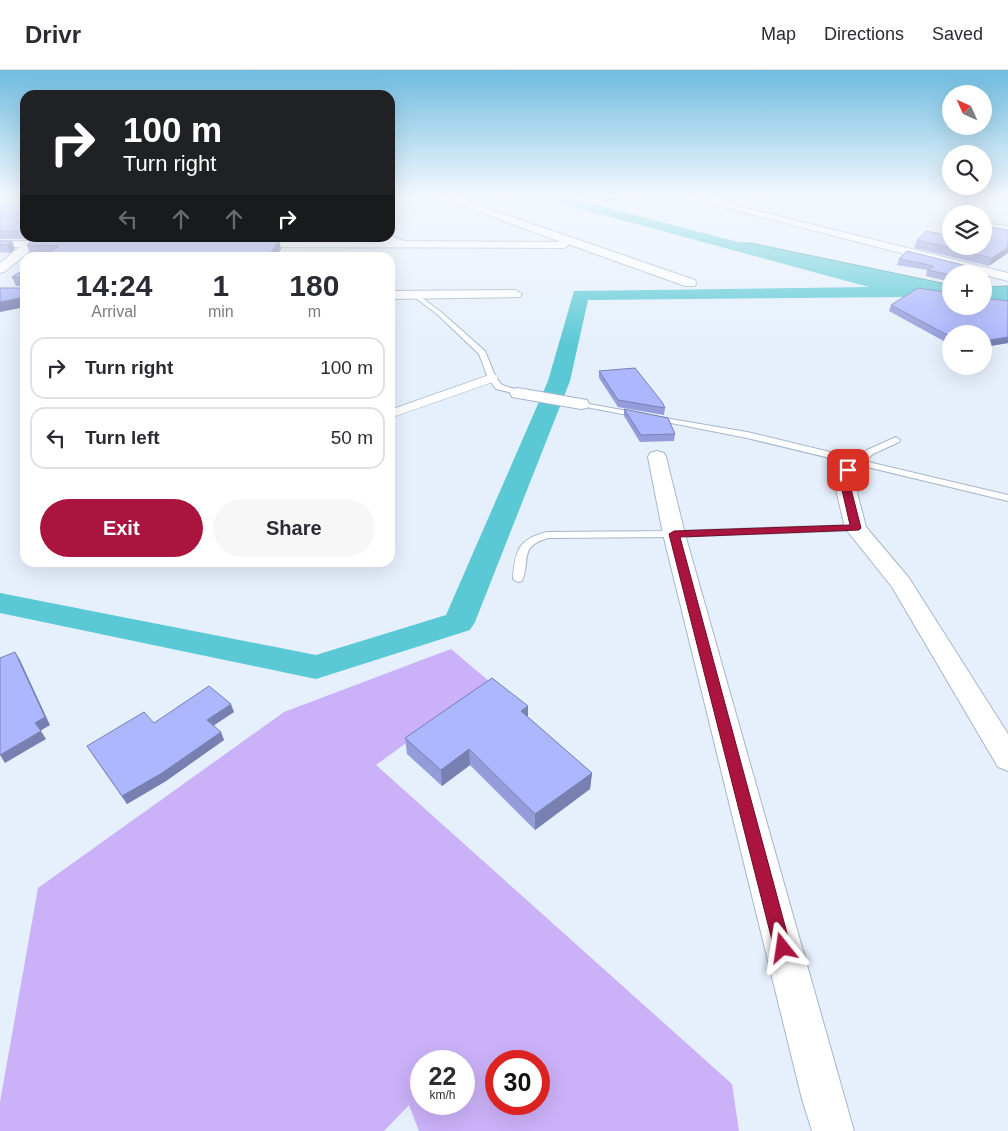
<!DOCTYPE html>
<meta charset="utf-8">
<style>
:root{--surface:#fff;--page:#f7f7f7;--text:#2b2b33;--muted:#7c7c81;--line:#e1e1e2;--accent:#aa143e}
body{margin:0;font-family:Arial,sans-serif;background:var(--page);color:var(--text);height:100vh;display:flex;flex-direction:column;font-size:19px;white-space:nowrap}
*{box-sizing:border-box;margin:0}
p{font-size:16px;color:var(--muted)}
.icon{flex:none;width:28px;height:28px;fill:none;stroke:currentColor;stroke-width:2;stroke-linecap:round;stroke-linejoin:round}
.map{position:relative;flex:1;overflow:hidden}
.panel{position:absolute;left:20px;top:182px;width:375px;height:315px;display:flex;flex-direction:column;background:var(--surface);border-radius:15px;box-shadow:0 5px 20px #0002}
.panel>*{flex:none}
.hud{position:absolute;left:20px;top:20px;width:375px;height:152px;border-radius:15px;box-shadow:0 5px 20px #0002;background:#202124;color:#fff;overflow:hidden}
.needle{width:32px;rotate:315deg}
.fabs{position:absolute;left:942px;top:15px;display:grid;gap:10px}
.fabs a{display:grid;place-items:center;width:50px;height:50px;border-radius:50%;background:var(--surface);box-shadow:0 5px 20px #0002;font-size:25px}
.speed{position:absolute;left:410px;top:980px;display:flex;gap:10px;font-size:25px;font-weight:700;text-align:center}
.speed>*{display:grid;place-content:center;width:65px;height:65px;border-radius:50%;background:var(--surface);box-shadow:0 5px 20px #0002;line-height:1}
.speed small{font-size:12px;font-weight:400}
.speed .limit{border:8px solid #d22;background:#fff;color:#111}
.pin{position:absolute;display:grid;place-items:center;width:42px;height:42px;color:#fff;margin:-21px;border-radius:10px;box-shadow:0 2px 8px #0006}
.me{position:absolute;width:55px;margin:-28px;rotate:345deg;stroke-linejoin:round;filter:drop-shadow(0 0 4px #0008)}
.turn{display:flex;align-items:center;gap:18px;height:105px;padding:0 20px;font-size:22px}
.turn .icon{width:65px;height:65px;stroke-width:2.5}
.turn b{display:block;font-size:35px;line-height:42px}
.lanes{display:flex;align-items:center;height:48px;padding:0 20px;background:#0003;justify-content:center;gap:25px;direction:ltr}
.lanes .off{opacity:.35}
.eta{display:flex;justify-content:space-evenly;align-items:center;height:85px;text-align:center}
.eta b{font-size:30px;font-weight:700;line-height:35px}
.cta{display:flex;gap:10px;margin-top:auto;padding:10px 20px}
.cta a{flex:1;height:58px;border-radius:30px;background:var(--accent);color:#fff;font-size:20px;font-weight:700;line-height:58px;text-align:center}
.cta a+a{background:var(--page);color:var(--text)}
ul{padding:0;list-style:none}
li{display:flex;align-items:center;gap:15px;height:62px;margin:0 10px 8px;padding:0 10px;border:2px solid var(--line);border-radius:15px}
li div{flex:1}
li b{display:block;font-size:19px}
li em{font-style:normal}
header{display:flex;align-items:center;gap:30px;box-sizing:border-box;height:70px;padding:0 25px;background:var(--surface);border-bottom:1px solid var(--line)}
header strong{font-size:24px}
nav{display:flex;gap:28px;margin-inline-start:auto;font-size:18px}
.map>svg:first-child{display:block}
.forest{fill:#cbb1f8;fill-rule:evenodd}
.water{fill:#5bc9d5;stroke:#4f9ea9}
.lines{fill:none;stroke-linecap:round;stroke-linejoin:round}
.canal{fill:#5bc9d5;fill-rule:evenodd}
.service-casing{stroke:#a6b6c9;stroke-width:2}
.pedestrian-casing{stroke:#a6b6c9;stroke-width:1}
.minor-casing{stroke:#a6b6c9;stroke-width:2}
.service{fill:#fff;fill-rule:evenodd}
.pedestrian{fill:#fff;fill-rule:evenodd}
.minor{fill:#fff;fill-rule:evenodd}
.wall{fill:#949dda}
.shaded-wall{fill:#7880b2}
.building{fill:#acb7fe;stroke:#7880b2}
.route{fill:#aa143e;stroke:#6e0d28}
</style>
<header>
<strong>Drivr</strong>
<nav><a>Map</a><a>Directions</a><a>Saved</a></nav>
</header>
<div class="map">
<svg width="1008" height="1061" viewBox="0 0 1008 1061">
<rect width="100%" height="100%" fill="#e6f0fc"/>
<!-- forest -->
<path class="forest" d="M 451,579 L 490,612 L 376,695 L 732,1014 L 739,1061 L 419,1061 L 409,1035 L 384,1061 L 0,1061 L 0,1032 L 38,818 L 284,642 ZM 421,991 L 464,991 L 464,1034 L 421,1034 ZM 496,991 L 539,991 L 539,1034 L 496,1034 Z"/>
<!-- water -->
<path class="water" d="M 728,173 L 751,173 L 951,215 L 951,228 L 737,179 Z
M 1008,216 L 1008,233 L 984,232 L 984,217 Z"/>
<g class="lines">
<!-- canal -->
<path class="canal" d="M 539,125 L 560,125 L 912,218 L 915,222 L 912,226 L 906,227 L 588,230 L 570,311 L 475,552 L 470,560 L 316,609 L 0,543 L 0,523 L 316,585 L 446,545 L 548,311 L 574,221 L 869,217 L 540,128 Z"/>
<defs>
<path id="service" d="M 984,152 L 1008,157 L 1008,161 L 984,155 Z
M 413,224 L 417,224 L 441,242 L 485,281 L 496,308 L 502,315 L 521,321 L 521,325 L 496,319 L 488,308 L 479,284 L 437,244 L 413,226 Z
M 578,332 L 638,343 L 642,345 L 638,347 L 581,336 L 578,336 Z
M 653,346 L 747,362 L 855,388 L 867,380 L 896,367 L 900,370 L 899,372 L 873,384 L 864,391 L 1008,425 L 1008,431 L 747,368 L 656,350 L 653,350 Z
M 856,455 L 861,458 L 860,460 L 674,467 L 548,468 C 518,477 531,490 522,511 L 518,512 L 513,509 C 515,481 518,469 547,462 L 674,461 Z"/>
<path id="pedestrian" d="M 492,304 L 496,305 L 498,308 L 496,311 L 390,348 L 390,340 Z"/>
<path id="minor" d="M 9,125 L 21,125 L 0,137 L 0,130 Z
M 433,125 L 448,125 L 695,210 L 696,213 L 695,216 L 685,216 L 568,174 L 567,177 L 563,178 L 247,177 L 241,174 L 247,171 L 384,171 L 382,168 L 390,168 L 390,165 L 404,171 L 561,172 Z
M 677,125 L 694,125 L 1008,203 L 1008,211 Z
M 975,125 L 985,125 L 985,146 L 984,144 L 976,144 Z
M 990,125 L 1008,125 L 1008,130 L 992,127 Z
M 0,171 L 61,171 L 67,174 L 61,177 L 35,177 L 4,202 L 0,203 L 0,193 L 20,177 L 0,177 Z
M 515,220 L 522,224 L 520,227 L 390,229 L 390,221 Z
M 518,318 L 581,329 L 587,330 L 589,334 L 587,338 L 581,339 L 512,327 L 510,323 L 512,319 Z
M 657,381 L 664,383 L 666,387 L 685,464 L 854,1061 L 812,1061 L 802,1029 L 663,464 L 648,387 L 650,383 Z
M 856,386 L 863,388 L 865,392 L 856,402 L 854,411 L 866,457 L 909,508 L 1008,664 L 1008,701 L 998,697 L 892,517 L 845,458 L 834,411 L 840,396 L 849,388 Z"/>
</defs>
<!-- service casing -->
<use href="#service" class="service-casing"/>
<!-- pedestrian casing -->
<use href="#pedestrian" class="pedestrian-casing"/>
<!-- minor casing -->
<use href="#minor" class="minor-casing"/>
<!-- service -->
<use href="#service" class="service"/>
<!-- pedestrian -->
<use href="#pedestrian" class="pedestrian"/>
<!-- minor -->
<use href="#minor" class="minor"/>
</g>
<!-- wall -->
<path class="wall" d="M 0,125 L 25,125 L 25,168 L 289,168 L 288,169 L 0,169 L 0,135 L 22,135 L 24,133 L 0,132 Z
M 582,125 L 643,125 L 603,132 Z
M 1008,160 L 989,196 L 914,178 L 917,170 L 951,176 Z
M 0,171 L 12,171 L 15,179 L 10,183 L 0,182 Z
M 279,171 L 281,179 L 47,184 L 30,184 L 27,175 Z
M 899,189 L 979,199 L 978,204 L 951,204 L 951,212 L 926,206 L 927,200 L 897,195 Z
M 25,199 L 23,216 L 16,216 L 12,207 Z
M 1008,231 L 1008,273 L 984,277 L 951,264 L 951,275 L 889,241 L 891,235 Z
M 599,301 L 665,338 L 664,345 L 618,337 L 599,308 Z
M 624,339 L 675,364 L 674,371 L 640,372 L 624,346 Z
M 528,636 L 528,647 L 592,703 L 590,719 L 535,760 L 470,695 L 442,716 L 407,684 L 405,668 Z
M 234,642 L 214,655 L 224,670 L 166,711 L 127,734 L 92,684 L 87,676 L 154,653 Z"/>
<!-- shaded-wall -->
<path class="shaded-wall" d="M 604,125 L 643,125 L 603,132 Z
M 12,171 L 15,179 L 10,183 L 7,175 Z
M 279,171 L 281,179 L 275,188 L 267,188 Z
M 1008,177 L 1008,183 L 989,196 L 992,188 Z
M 25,227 L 25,237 L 0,242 L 0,232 Z
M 1008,267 L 1008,273 L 984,277 L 984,271 Z
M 15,582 L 20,590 L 50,655 L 40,661 L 35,653 Z
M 231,634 L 234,642 L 210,658 L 207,650 Z
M 528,636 L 528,652 L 521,641 Z
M 41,661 L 46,669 L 5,693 L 0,685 Z
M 221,662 L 224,670 L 166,711 L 127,734 L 122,726 Z
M 469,679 L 470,695 L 442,716 L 441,700 Z
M 592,703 L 590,719 L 535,760 L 535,744 Z"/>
<!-- building -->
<path class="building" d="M 4,125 L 25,125 L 25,161 L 0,161 L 0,135 L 22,135 L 24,133 L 24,126 Z
M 991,157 L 1008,160 L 1008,177 L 992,188 L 917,170 L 926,161 L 951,166 L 951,176 L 984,176 L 984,161 Z
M 32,170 L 279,171 L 267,188 L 42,188 L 59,176 L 27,175 Z
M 0,171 L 12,171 L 7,175 L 0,174 Z
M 907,181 L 979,199 L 973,204 L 951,204 L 951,205 L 928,200 L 934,196 L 899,189 Z
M 25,199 L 25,227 L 0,232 L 0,218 L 23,218 L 23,207 L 12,207 Z
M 918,218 L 951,223 L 951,236 L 984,236 L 984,228 L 1008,231 L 1008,267 L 984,271 L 984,264 L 951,264 L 951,267 L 891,235 Z
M 635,298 L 662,332 L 665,338 L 618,330 L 599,301 Z
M 624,339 L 668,348 L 675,364 L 641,365 Z
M 15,582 L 45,647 L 35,653 L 41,661 L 0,685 L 0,588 Z
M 492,608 L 528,636 L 521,641 L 592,703 L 535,744 L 469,679 L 441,700 L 405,668 Z
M 209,616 L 231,634 L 207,650 L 221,662 L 162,703 L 122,726 L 87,676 L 144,642 L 154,653 Z"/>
<!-- sky -->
<linearGradient id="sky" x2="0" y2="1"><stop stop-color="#6fbce0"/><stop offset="0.46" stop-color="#f4f8fe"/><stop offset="1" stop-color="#f4f8fe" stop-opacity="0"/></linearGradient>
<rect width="1008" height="274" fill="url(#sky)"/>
<!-- route -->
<path class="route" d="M 848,398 L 852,400 L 849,411 L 861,458 L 859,460 L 680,467 L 791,878 L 789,884 L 783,887 L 777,884 L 774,878 L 669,464 L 674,461 L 850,455 L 840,411 L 843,400 Z"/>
</svg>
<div class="fabs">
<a><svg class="needle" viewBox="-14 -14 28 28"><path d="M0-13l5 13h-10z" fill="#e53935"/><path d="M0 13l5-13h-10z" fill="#7c7c81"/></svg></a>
<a><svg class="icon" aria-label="search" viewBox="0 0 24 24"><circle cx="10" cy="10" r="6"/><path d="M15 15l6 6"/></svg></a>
<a><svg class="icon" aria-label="layers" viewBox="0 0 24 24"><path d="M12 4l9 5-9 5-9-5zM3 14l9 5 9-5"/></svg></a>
<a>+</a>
<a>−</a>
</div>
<div class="speed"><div>22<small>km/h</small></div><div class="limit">30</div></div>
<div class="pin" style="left:848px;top:400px;background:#d93025"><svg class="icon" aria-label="arrive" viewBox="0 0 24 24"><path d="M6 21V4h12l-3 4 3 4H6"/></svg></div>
<svg class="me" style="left:783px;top:878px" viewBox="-20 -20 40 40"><path d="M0-17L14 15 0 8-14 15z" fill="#aa143e" stroke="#fff" stroke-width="4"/></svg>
<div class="hud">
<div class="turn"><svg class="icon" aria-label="right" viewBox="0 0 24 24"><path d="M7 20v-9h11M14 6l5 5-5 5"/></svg><div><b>100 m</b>Turn right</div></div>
<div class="lanes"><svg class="icon off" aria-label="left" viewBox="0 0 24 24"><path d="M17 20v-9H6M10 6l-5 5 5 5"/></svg><svg class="icon off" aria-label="ahead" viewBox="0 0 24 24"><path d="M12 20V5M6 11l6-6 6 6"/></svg><svg class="icon off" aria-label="ahead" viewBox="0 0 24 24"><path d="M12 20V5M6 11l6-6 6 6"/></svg><svg class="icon" aria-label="right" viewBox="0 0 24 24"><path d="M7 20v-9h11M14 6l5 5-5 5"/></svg></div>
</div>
<section class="panel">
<div class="eta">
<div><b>14:24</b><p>Arrival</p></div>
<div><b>1</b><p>min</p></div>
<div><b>180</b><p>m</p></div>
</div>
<ul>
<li><svg class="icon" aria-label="right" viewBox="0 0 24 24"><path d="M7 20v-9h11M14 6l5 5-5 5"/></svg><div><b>Turn right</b></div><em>100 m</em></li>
<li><svg class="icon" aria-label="left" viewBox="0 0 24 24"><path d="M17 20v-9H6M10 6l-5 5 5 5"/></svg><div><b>Turn left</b></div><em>50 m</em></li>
</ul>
<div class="cta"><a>Exit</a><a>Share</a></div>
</section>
</div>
